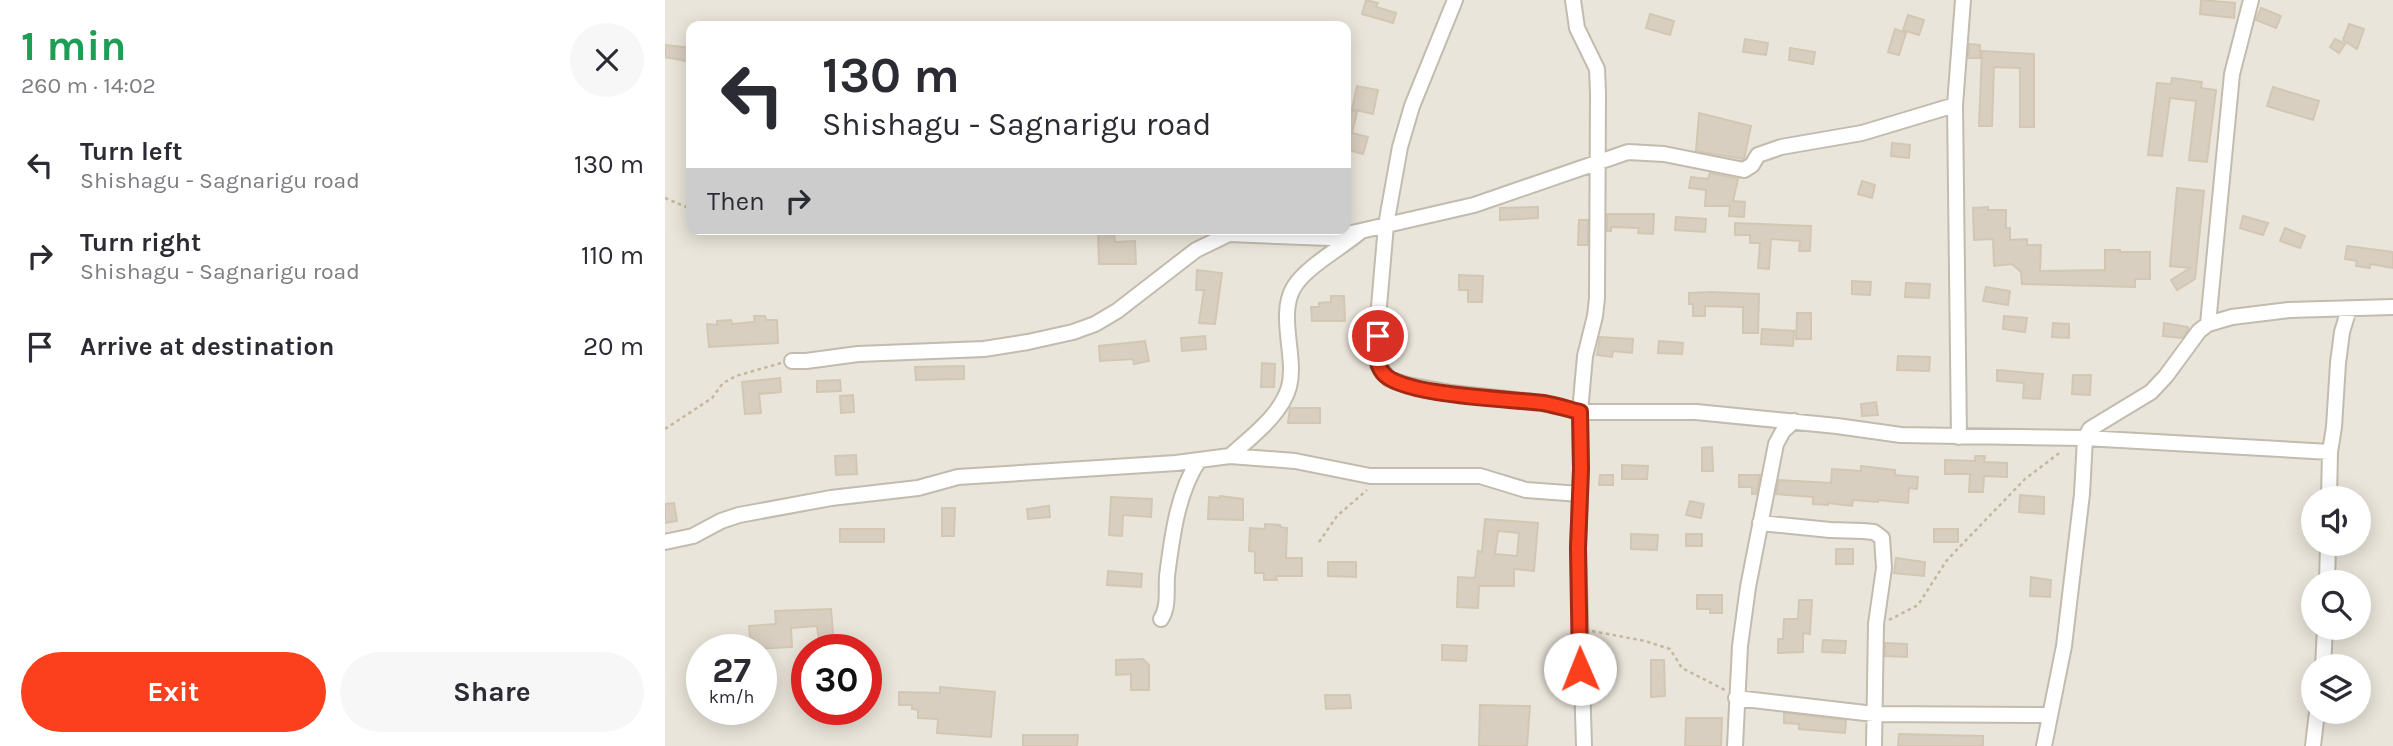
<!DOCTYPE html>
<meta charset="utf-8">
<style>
:root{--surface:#fff;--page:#f7f7f7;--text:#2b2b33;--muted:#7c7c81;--accent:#fc3f1d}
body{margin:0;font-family:Karla,sans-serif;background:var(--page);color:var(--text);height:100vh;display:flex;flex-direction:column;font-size:26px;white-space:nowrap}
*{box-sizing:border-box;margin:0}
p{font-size:23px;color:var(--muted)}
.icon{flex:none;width:38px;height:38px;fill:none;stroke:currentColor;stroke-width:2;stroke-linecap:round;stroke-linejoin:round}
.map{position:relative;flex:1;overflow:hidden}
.details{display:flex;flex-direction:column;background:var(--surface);width:665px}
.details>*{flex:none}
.hud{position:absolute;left:21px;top:21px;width:665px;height:214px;border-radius:14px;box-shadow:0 4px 18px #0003;background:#fff;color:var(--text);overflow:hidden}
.buttons{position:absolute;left:1636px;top:486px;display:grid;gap:14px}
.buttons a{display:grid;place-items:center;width:70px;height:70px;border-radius:50%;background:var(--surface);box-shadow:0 4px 18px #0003;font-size:35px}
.speed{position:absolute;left:21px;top:634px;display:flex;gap:14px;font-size:35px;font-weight:700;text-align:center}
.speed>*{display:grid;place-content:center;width:91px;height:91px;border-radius:50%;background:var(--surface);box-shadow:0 4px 18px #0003;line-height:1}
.speed small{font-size:18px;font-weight:400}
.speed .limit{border:10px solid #d22;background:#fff;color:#111}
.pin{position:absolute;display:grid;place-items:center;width:60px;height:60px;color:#fff;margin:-30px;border:4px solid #fff;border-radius:50%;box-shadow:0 2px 7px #0007}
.me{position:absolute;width:77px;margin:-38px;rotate:359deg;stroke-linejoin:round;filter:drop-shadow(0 0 5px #0008)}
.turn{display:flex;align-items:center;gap:24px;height:147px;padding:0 21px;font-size:32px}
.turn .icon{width:91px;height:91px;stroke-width:2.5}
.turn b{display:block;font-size:49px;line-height:60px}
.then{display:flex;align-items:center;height:66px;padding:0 21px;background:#0003;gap:14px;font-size:26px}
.round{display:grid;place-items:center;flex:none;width:74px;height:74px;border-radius:37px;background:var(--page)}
.summary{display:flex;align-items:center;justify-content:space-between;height:119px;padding:0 21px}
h1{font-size:42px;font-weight:700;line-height:52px;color:#1e9e55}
.primary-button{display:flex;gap:14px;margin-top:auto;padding:14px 21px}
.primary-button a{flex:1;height:80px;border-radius:42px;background:var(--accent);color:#fff;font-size:28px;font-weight:700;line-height:80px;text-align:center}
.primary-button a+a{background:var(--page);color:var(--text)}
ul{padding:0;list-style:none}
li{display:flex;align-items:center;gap:21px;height:91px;padding:0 21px}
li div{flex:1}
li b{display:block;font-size:26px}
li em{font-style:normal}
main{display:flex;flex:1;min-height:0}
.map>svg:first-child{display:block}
.residential{fill:#eae5da;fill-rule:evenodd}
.building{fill:#d8cfc1;stroke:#d3c7b4;stroke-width:2;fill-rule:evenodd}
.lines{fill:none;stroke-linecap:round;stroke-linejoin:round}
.street-casing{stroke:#c2bbae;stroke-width:18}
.path{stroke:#c4b79f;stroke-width:2.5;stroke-dasharray:3.5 3.5;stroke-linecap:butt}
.street{stroke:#fff;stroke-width:14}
.route-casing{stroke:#a42913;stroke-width:18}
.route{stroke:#fc3f1d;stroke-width:12}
</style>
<main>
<section class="details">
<div class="summary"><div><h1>1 min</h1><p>260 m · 14:02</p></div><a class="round"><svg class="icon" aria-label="close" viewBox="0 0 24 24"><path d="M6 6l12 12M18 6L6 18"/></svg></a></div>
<ul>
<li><svg class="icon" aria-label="left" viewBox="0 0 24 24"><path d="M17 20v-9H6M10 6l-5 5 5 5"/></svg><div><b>Turn left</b><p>Shishagu - Sagnarigu road</p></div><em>130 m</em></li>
<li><svg class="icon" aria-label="right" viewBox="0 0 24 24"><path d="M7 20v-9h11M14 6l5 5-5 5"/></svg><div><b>Turn right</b><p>Shishagu - Sagnarigu road</p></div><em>110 m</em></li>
<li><svg class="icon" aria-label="arrive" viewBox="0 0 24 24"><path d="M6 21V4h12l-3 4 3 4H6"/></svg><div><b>Arrive at destination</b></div><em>20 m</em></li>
</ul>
<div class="primary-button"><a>Exit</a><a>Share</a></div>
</section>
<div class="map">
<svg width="1728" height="746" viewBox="0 0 1728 746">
<rect width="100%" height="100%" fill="#f6f3ec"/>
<!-- residential -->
<path class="residential" d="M 0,0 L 1728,0 L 1728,746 L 0,746 ZM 26,26 L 681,26 L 681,229 L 26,229 ZM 1648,499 L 1694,499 L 1694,544 L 1648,544 ZM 1648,583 L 1694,583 L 1694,628 L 1648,628 ZM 37,649 L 96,649 L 96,709 L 37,709 ZM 142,649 L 201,649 L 201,709 L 142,709 ZM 1648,667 L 1694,667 L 1694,712 L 1648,712 Z"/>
<!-- building -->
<path class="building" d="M 701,0 L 713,3 L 711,7 L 731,13 L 728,23 L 697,14 Z
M 1536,0 L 1570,3 L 1569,18 L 1535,14 Z
M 1596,8 L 1616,16 L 1611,28 L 1591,20 Z
M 985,14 L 1009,21 L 1005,35 L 981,28 Z
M 1243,15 L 1259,20 L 1254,35 L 1238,30 Z
M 1684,24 L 1699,29 L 1692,49 L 1678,40 Z
M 1230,29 L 1241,33 L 1234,55 L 1223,52 Z
M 1080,39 L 1103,43 L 1101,55 L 1078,52 Z
M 1670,39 L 1680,44 L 1674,53 L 1665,47 Z
M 1304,44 L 1315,45 L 1315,58 L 1303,58 Z
M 0,45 L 26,48 L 26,62 L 0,57 Z
M 1125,48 L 1150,52 L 1148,64 L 1124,60 Z
M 1317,51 L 1369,54 L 1369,127 L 1355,127 L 1355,68 L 1329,67 L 1327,126 L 1314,126 Z
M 1507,78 L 1537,82 L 1536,88 L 1551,90 L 1542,162 L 1524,160 L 1531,101 L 1505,98 L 1497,156 L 1483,155 L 1492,83 L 1506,84 Z
M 692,86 L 713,90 L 708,114 L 687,109 Z
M 1608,87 L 1654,101 L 1648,120 L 1602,106 Z
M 681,109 L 692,112 L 687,133 L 703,137 L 698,154 L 683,150 Z
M 1034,113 L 1086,126 L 1079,159 L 1031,151 Z
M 1227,143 L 1245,145 L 1244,158 L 1226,156 Z
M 1045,173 L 1073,179 L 1068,201 L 1080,202 L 1079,217 L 1064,216 L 1065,206 L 1040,206 L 1041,190 L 1024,188 L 1026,177 L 1043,179 Z
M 1197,181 L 1210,185 L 1207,198 L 1193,194 Z
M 1512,188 L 1539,191 L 1530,279 L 1512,290 L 1506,280 L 1525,268 L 1505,266 Z
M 873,207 L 873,218 L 835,220 L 835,208 Z
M 1323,207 L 1323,210 L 1341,210 L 1341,228 L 1345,228 L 1345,240 L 1362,239 L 1362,245 L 1376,245 L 1375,271 L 1440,270 L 1440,250 L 1455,250 L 1455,252 L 1485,252 L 1485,279 L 1470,279 L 1470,287 L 1357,284 L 1356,272 L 1347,264 L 1329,266 L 1328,239 L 1309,240 L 1308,208 Z
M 942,214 L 989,214 L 988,234 L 973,233 L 974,228 L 946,227 L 946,231 L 942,231 Z
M 1578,216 L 1603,223 L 1598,235 L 1575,228 Z
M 1011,217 L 1041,219 L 1040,232 L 1010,230 Z
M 914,220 L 923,220 L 923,245 L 913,245 Z
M 1070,223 L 1146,226 L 1145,251 L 1134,251 L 1135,241 L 1106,239 L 1104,269 L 1093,268 L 1095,243 L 1085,243 L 1085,235 L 1070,235 Z
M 1620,228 L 1640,236 L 1635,248 L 1615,241 Z
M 433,229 L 445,229 L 445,233 L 449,233 L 450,242 L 470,241 L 471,264 L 434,264 Z
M 1682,246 L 1728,252 L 1728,268 L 1705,264 L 1705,268 L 1691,266 L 1692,261 L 1680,259 Z
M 532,270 L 557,273 L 550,324 L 534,323 L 539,290 L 531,290 Z
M 794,275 L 818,276 L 817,302 L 803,302 L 803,290 L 794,290 Z
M 1187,281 L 1206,282 L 1205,295 L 1187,294 Z
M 1241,283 L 1265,284 L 1264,298 L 1240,297 Z
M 1321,287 L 1345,291 L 1343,305 L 1318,301 Z
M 1046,292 L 1094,294 L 1093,333 L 1078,333 L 1078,307 L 1040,306 L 1040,316 L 1028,316 L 1028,304 L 1024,304 L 1024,293 Z
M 666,296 L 679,296 L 680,321 L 647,321 L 646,307 L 654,307 L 654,303 L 666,302 Z
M 1132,313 L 1146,313 L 1146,339 L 1131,339 Z
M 89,316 L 100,316 L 101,320 L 112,320 L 113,343 L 44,347 L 42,324 L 52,325 L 52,321 L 66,320 L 67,324 L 90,322 Z
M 1339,316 L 1362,318 L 1360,332 L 1338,329 Z
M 1388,323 L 1404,324 L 1404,338 L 1387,337 Z
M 1499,323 L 1523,327 L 1523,330 L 1517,338 L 1498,336 Z
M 1097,329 L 1129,331 L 1128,346 L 1096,344 Z
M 540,336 L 541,349 L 517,351 L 516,338 Z
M 935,337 L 968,339 L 967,353 L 948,351 L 947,357 L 932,355 Z
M 480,341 L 484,361 L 469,364 L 468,359 L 435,361 L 434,346 Z
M 994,341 L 1018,343 L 1017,354 L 993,353 Z
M 1233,356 L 1265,357 L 1264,371 L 1232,370 Z
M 597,363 L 610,364 L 609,387 L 596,387 Z
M 299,366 L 299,379 L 251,380 L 250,367 Z
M 1332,370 L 1378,374 L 1375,399 L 1358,398 L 1359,383 L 1332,381 Z
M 1408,375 L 1426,375 L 1425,395 L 1407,394 Z
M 115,378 L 116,392 L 94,394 L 96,413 L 80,414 L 77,382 Z
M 175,380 L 176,391 L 152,392 L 152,381 Z
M 188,395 L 189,412 L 176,413 L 175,396 Z
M 1211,402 L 1213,415 L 1197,416 L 1196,404 Z
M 625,408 L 655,408 L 655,423 L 623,423 Z
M 1047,447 L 1048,471 L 1037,471 L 1037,448 Z
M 191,455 L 192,474 L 171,475 L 170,456 Z
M 1310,456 L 1320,456 L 1319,462 L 1342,463 L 1342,477 L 1319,476 L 1318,492 L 1304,492 L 1305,474 L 1280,474 L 1280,460 L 1310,461 Z
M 957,465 L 983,466 L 982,479 L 957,479 Z
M 1196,466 L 1230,470 L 1230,475 L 1253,477 L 1252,489 L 1244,488 L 1243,503 L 1213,500 L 1213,502 L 1188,500 L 1187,506 L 1163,503 L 1163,505 L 1148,504 L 1148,497 L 1111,494 L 1114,480 L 1166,483 L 1167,469 L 1196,471 Z
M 935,475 L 948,475 L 948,485 L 934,485 Z
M 1074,475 L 1095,475 L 1091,494 L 1087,494 L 1087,487 L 1074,487 Z
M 1355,495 L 1379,497 L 1379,514 L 1354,512 Z
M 555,496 L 578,499 L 578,520 L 543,519 L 544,497 L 555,498 Z
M 446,497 L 487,499 L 486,517 L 458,515 L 457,536 L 444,535 Z
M 1025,501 L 1039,504 L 1036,518 L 1021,515 Z
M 9,503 L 12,521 L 0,523 L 0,504 Z
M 384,506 L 385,517 L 363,519 L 362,509 Z
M 277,508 L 290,508 L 289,536 L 277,536 Z
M 820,519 L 873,523 L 869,571 L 849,569 L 849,586 L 814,586 L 813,608 L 792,607 L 793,577 L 810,578 L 813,551 L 817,552 ZM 833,531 L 854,533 L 852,556 L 830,554 Z
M 600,524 L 615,525 L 615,527 L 622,528 L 621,558 L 637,558 L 637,576 L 611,576 L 612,580 L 599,580 L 599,573 L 590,573 L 590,552 L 584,551 L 585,528 L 600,529 Z
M 175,529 L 219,529 L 219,542 L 175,542 Z
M 1269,529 L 1293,529 L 1293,542 L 1269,542 Z
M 966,534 L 993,535 L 992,550 L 966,549 Z
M 1021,534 L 1037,534 L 1037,546 L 1021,546 Z
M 1171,549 L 1188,549 L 1188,564 L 1171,564 Z
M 1231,558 L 1260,562 L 1259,576 L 1229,573 Z
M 663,562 L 691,562 L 691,577 L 663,576 Z
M 443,571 L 477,574 L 476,587 L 442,585 Z
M 1366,577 L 1386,580 L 1385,597 L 1365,596 Z
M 1032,595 L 1057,595 L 1057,613 L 1045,613 L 1045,609 L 1032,609 Z
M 1134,600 L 1147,600 L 1145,634 L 1138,633 L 1138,652 L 1113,653 L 1113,639 L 1118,639 L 1119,619 L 1133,619 Z
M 166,609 L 169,646 L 155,647 L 152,626 L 126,628 L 127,647 L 89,649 L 88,638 L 85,639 L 84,626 L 111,624 L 110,611 Z
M 1158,640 L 1181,641 L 1180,653 L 1157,652 Z
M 1220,643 L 1242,644 L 1242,657 L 1220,656 Z
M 777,645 L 802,646 L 801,661 L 777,660 Z
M 478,659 L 484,665 L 484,690 L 466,690 L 466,674 L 451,675 L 451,660 Z
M 986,660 L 999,660 L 1000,696 L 986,697 Z
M 275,687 L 330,692 L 326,737 L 272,733 L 273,719 L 253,718 L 253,710 L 247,709 L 247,705 L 234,705 L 234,692 L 275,693 Z
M 660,695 L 685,695 L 686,708 L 661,709 Z
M 815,705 L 865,706 L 862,746 L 814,746 Z
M 1119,713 L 1181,720 L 1180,733 L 1134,729 L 1134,724 L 1119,723 Z
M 1021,718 L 1057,718 L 1056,746 L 1020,746 Z
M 1234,734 L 1318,736 L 1318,746 L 1233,746 Z
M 358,735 L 413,735 L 412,746 L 358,746 Z"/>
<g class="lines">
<defs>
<path id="street" d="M 790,0 L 747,106 L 735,147 L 721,225 L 713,318 L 713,365 L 724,379 L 743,385 L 787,393 L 879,403 L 915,412 L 916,469 L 913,548 L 919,746
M 908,0 L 912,28 L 932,69 L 933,93 L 932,298 L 930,316 L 920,356 L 915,412 L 1031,412 L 1172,426 L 1236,435 L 1420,438 L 1665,452
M 1543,324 L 1567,74 L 1586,0
M 127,361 L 141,361 L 193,354 L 319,349 L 363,342 L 408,332 L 430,324 L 452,311 L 531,250 L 564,234 L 665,238 L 809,205 L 963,152 L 999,154 L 1079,170 L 1087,165 L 1093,155 L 1116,147 L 1197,133 L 1290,105
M 1294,437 L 1290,105 L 1298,0
M 565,456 C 586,437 616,415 624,387 C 632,357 612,315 629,287 C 641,267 676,248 695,232
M 1664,499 L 1665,452 L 1669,427 L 1673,363 L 1677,332 L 1684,309
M 1095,523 L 1165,530 L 1198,531 L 1209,532 L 1217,538 L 1219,568 L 1211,624 L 1209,746
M 0,542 L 28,536 L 56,521 L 74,515 L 166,498 L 253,488 L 293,477 L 511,463 L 565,456 L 630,461 L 705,476 L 815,476 L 861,490 L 915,494
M 1662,583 L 1663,544
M 496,619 C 504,607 501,590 502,576 C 507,538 512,493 534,460
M 1658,667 L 1660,628
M 1071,698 L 1209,714 L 1385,715
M 1070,746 L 1075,646 L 1083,587 L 1111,444 L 1118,431 L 1129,421
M 1379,746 L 1399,646 L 1417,494 L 1420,438 L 1425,429 L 1486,392 L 1501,376 L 1534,331 L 1543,324 L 1567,317 L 1624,310 L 1728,307
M 1648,746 L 1652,712"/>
</defs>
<!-- street casing -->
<use href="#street" class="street-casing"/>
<!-- path -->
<path class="path" d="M 0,198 L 26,209
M 62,229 L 68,234
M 0,429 L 47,398 L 58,383 L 71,376 L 116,363
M 654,542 L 672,516 L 702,490
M 1224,620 L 1253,605 L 1282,560 L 1360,479 L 1397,451
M 927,631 L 980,641 L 1005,649 L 1017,668 L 1060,690"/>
<!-- street -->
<use href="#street" class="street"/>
</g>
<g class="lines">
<defs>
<path id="route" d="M 713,336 C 712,349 710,363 718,373 C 736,396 846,399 878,403 C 890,405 903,409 915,412 L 916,469 L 913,548 L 915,669"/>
</defs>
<!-- route casing -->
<use href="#route" class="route-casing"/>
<!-- route -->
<use href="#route" class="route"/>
</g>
</svg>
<div class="buttons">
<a><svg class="icon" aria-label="sound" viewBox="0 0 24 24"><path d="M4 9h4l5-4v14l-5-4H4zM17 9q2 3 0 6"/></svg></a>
<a><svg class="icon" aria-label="search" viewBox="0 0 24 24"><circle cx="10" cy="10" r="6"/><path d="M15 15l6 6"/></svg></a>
<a><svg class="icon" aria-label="layers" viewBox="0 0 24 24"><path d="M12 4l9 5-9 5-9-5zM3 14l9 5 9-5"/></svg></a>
</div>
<div class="speed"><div>27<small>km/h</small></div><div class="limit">30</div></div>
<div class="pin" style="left:713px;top:336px;background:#d93025"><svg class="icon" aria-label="arrive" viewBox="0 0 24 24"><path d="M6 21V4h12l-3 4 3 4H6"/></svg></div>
<svg class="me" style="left:915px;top:669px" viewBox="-20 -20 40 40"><circle r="19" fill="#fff"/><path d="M0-13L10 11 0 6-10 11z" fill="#fc3f1d"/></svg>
<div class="hud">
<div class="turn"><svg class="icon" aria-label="left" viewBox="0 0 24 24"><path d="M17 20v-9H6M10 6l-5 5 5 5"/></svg><div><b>130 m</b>Shishagu - Sagnarigu road</div></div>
<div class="then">Then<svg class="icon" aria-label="right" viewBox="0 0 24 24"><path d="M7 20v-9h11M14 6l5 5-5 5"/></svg></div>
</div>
</div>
</main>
